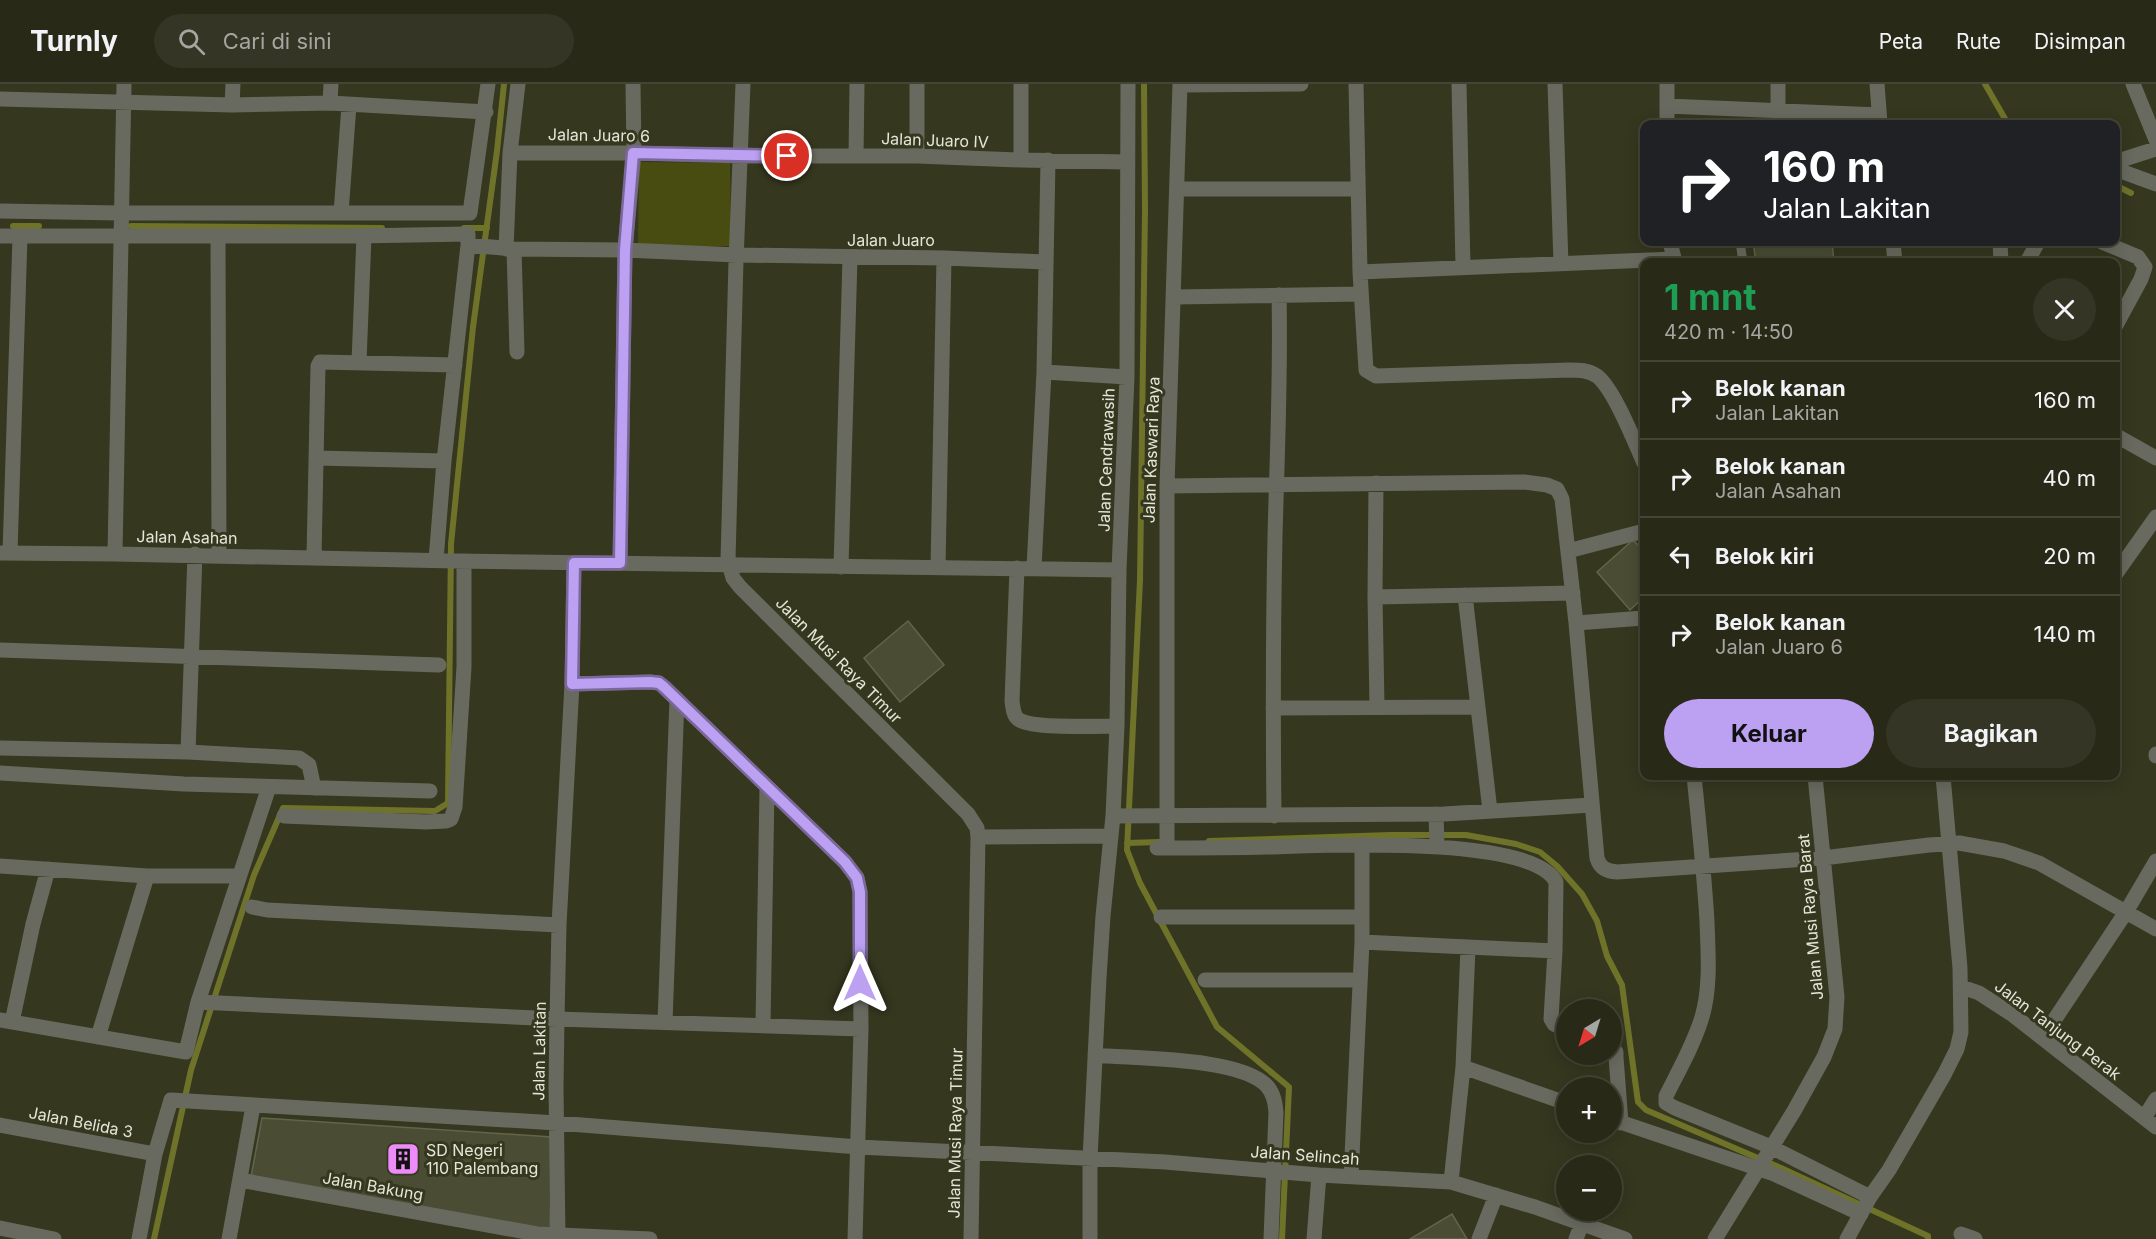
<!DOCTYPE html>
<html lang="id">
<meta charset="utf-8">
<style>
:root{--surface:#282917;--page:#343524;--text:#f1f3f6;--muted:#a5a6a1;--line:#444536;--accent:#bca0f2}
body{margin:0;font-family:Inter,sans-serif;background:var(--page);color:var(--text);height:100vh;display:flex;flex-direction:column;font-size:22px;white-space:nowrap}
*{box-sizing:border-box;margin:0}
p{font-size:20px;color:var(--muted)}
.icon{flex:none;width:33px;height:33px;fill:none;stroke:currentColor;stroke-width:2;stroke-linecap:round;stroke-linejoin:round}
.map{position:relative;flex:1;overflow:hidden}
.sheet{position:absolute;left:1640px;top:174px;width:480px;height:522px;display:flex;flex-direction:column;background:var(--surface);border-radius:12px;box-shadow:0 3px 15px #0003,0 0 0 2px var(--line)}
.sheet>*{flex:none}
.guide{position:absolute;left:1640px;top:36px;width:480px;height:126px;border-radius:12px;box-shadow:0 3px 15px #0003,0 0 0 2px var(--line);background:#202124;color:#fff;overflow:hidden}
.needle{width:39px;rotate:218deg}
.buttons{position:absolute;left:1556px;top:915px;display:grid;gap:12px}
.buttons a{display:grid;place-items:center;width:66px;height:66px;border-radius:50%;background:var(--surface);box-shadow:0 3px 15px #0003,0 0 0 2px var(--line);font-size:30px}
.pin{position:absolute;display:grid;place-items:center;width:51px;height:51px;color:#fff;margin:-26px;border:3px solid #fff;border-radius:50%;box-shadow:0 2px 6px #0007}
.me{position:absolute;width:66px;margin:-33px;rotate:0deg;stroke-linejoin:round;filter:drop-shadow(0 0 4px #0008)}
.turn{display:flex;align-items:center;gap:21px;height:126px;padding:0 24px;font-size:27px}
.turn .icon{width:78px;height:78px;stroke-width:2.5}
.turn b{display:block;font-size:42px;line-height:51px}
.round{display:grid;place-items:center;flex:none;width:63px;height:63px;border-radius:32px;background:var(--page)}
.head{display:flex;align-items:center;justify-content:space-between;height:102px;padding:0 24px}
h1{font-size:36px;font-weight:700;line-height:45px;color:#1e9e55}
.cta{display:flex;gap:12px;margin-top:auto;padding:12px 24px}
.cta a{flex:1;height:69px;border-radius:36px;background:var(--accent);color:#111;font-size:24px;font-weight:700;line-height:69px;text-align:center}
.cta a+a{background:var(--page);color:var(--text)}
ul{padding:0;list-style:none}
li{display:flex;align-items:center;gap:18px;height:78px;padding:0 24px;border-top:2px solid var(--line)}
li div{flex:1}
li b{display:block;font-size:22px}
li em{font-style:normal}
header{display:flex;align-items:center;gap:36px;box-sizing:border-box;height:84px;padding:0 30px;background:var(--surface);border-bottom:2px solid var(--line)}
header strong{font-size:28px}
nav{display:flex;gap:33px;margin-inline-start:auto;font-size:21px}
.search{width:420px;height:54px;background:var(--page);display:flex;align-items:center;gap:15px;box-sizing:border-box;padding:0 21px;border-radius:33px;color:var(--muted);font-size:22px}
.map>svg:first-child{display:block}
.green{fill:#484c11}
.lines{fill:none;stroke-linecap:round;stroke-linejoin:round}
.stream{stroke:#6f732a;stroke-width:6}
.building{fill:#4a4d34;stroke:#62654b;stroke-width:1.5}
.service{stroke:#696a5f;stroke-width:9}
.minor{stroke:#696a5f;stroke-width:15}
.route-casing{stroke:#7a689d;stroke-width:15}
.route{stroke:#bca0f2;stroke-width:10}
.labels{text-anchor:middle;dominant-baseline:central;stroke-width:6;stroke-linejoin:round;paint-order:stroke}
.street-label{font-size:16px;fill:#e5e6d8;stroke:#35371f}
.poi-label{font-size:16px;fill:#e5e6d8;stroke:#35371f;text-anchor:start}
</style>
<header>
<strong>Turnly</strong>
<div class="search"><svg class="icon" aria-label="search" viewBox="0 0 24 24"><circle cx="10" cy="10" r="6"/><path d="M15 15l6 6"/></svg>Cari di sini</div>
<nav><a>Peta</a><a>Rute</a><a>Disimpan</a></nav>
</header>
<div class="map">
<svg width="2156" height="1155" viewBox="0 0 2156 1155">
<rect width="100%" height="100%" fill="#35371f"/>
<!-- green -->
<path class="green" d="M 639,78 L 730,79 L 731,162 L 638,163 Z"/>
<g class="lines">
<!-- stream -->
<path class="stream" d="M 1144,0 L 1145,125 L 1140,496 L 1127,766 L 1140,799 L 1217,943 L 1289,1003 L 1282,1155
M 1985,0 L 2008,40
M 2115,101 L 2131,109
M 13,142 L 39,142
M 131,142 L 382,144
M 464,144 L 487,144
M 1209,757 L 1390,751 L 1466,751 L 1516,760 L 1540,768 L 1557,782 L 1582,810 L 1597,837 L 1607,872 L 1622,901 L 1638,1018 L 1646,1026 L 1781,1084 L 1928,1152 L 1928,1155
M 1127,759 L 1159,758
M 154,1155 L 191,986 L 254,791 L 283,724 L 435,727 L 448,719 L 451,460 L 473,243 L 497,67 L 504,0"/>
</g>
<!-- building -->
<path class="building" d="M 1753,158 L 1832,158 L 1834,178 L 1756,178 Z
M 1633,456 L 1644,467 L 1644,513 L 1630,526 L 1597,488 Z
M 908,537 L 944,581 L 900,618 L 864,574 Z
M 262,1034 L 552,1053 L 550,1149 L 250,1098 Z
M 1452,1130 L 1467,1155 L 1410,1155 Z"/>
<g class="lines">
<!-- service -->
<path class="service" d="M 1740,158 L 1743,178"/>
<!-- minor -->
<path class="minor" d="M 124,0 L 115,470 L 456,477 L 1119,486
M 743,0 L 736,177 L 728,476 L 733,494 L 740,503 L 968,730 L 977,744 L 978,753 L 971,1155
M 917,0 L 917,72
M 1021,0 L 1021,76
M 1356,0 L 1360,188 L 1366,286 L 1376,292 L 1569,286 C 1579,286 1588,286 1597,292 C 1614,305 1635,359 1644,379
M 1459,0 L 1463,183
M 1555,0 L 1561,180
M 1667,0 L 1667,40
M 1778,0 L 1778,26
M 1877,0 L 1880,39
M 2133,0 L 2156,56
M 1180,1 L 1301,0
M 0,15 L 232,21 L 330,19 L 486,28
M 330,19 L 331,0
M 232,21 L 233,0
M 1667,22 L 1879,31
M 510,69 L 634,69 L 741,72 L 917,72 L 1021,76 L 1127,78
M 856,72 L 857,0
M 2115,78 L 2156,65
M 2115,85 L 2156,100
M 1177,105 L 1358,105
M 0,127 L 120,129 L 470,129 L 488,0
M 341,129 L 349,21
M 0,152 L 356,152 L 468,150 L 468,161 L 444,377 L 436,476
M 218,152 L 219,471
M 1670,158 L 1675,178
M 1893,158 L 1895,178
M 2000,158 L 2001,178
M 2102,158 L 2138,173 L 2145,183 L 2141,195 L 2115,243
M 468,161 L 514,165 L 625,166 L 737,171 L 944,174 L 1045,178
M 506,165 L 510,69 L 518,0
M 514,165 L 517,268
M 2027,178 L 2038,158
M 1360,188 L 1673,175
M 1174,213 L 1361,210
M 359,278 L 364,152
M 1044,288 L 1127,293
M 2115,351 L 2156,374
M 316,374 L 444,377
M 1376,399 L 1375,513 L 1377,622
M 1167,402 L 1524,398 L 1547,401 L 1557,405 L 1562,415 L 1576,539 L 1597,774 C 1600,784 1606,787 1617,788 L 1823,774 L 1929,761 L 1959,759 L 2004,767 L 2039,779 L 2156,845
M 1568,467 L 1644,447
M 1,469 L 115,470
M 10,469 L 20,153
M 314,473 L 318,282 L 320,278 L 455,281
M 620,479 L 625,166 L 634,69 L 633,0
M 841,483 L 850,174
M 938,484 L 944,174
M 1017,484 L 1012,617 C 1013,623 1013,631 1018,635 C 1030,645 1099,642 1117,642
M 1034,484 L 1044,288 L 1048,76
M 2115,491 L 2156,433
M 1465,511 L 1490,727
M 1375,513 L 1573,509
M 1576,539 L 1644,534
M 0,566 L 439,581
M 572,600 L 650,598 L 659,599 L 664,603 L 845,778 L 857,794 L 860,808 L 861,945 L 855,1155
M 1273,624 L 1478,623
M 0,664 L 188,668 L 195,470
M 188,668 L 299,674 L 309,681 L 314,704
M 2156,670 L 2156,672
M 0,689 L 184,700 L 430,707
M 1694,692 C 1699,740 1704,788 1707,837 C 1708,869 1711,902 1702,933 C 1694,960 1679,986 1666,1012 L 1666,1019 L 1675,1024 L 1771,1063 L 1870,1113
M 1436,730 L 1437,762
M 284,732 L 426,738 L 446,737 L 451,735 L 455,723 L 464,583 L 464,477
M 1113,732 L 1444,730 L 1592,721
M 1274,732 C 1273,639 1273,546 1275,453 C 1277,372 1281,292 1279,211
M 978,753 L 1111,752
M 1157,764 C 1194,764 1231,764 1267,763 C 1316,762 1533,750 1556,798 L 1555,867 L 1551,935 L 1554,940 L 1566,946
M 1167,764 L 1167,402 L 1180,0
M 0,782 L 147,792 L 239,792
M 252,823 L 267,826 L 559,841
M 1161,833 L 1362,833
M 1362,858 L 1555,867
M 1205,896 L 1360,896
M 1962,903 L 1979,909 L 2013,931 L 2156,1043
M 198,918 L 557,935 L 861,945
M 0,936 L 186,968 L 198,918 L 269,703
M 12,938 L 33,840 L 48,785
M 665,938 L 677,615
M 763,941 L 767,704
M 98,953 L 147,792
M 2043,953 L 2126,828 L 2156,777
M 1611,963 L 1616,968 L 1616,973 L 1621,1039
M 1095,971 C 1136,975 1240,973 1267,1002 C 1274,1010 1275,1019 1276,1028 L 1271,1155
M 1463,983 L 1566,1019
M 2144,1034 L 2156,1015
M 1611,1035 L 1774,1090 L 1861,1130
M 0,1041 L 155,1070
M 1351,1093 L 1362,858 L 1362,760
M 240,1096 L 537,1150 L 650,1155
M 1451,1098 L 1463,983 L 1468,864
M 0,1144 L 54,1155
M 1961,1150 L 1975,1155
M 139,1155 L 155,1070 L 171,1016 L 557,1039 L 858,1063 L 1165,1078 L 1319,1091 L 1451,1098 L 1535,1123 L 1625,1155
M 229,1155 L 253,1022
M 558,1155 L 556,1003 L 557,935 L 559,841 L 572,600 L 574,479
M 1090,1155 L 1090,1075 L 1099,894 L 1103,832 L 1113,732 L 1117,642 L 1119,486 L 1127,293 L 1128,0
M 1314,1155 L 1319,1091
M 1479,1155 L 1496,1111
M 1576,1155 L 1582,1139
M 1715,1155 L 1794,1027 L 1824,973 L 1835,945 L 1837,913 L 1815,692
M 1847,1155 L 1870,1113 L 1889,1086 L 1944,991 L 1957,965 L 1961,948 L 1960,884 L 1943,692"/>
</g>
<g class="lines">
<defs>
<path id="route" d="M 787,72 L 633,69 L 625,166 L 620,479 L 574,479 L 572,600 L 650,598 L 659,599 L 664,603 L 845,778 L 857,794 L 860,808 L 860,899"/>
</defs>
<!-- route casing -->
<use href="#route" class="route-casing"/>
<!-- route -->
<use href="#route" class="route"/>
</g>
<!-- icons -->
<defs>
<symbol id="building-square" viewBox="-11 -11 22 22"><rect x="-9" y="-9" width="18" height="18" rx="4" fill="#ed8cf9" stroke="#35371f"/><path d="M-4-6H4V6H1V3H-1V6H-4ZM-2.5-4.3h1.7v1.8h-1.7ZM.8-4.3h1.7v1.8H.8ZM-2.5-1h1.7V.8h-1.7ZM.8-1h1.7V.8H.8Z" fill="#111"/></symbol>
</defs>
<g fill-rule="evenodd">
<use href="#building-square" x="384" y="1056" width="38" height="38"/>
</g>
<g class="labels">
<!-- street labels -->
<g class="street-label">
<text transform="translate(599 51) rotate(1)">Jalan Juaro 6</text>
<text transform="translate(935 56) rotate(2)">Jalan Juaro IV</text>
<text x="891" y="156">Jalan Juaro</text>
<text transform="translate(1151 366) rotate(-88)">Jalan Kaswari Raya</text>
<text transform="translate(1106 376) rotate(-88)">Jalan Cendrawasih</text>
<text transform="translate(187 453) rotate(1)">Jalan Asahan</text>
<text transform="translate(839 576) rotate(45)">Jalan Musi Raya Timur</text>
<text transform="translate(1810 833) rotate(-95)">Jalan Musi Raya Barat</text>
<text transform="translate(2058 946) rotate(37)">Jalan Tanjung Perak</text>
<text transform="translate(539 967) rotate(-89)">Jalan Lakitan</text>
<text transform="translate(81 1038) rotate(11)">Jalan Belida 3</text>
<text transform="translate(955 1049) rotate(-89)">Jalan Musi Raya Timur</text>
<text transform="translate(1305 1071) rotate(4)">Jalan Selincah</text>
<text transform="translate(373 1102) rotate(10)">Jalan Bakung</text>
</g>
<!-- poi labels -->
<g class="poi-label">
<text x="426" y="1066">SD Negeri<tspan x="426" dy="18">110 Palembang</tspan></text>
</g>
</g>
</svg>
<div class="buttons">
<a><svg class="needle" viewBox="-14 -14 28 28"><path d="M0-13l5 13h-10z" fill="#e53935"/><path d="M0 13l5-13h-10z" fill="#a5a6a1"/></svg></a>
<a>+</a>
<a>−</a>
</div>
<div class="pin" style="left:787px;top:72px;background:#d93025"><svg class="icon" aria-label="arrive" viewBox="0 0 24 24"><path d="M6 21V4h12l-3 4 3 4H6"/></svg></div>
<svg class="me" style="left:860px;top:899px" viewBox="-20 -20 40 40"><path d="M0-17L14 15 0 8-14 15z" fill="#bca0f2" stroke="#fff" stroke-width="4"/></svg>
<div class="guide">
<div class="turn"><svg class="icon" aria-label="right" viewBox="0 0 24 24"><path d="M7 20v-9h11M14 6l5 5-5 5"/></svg><div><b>160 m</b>Jalan Lakitan</div></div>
</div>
<section class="sheet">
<div class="head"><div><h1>1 mnt</h1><p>420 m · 14:50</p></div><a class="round"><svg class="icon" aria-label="close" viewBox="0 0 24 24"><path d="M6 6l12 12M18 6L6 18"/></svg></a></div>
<ul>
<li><svg class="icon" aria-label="right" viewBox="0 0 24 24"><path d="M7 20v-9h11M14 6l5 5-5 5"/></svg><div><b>Belok kanan</b><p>Jalan Lakitan</p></div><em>160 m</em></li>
<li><svg class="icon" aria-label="right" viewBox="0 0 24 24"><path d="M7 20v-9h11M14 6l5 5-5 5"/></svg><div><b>Belok kanan</b><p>Jalan Asahan</p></div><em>40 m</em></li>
<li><svg class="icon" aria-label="left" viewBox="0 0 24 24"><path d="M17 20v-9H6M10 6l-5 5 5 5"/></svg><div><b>Belok kiri</b></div><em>20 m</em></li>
<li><svg class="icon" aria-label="right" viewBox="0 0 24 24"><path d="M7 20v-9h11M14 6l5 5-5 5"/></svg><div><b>Belok kanan</b><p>Jalan Juaro 6</p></div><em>140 m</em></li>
</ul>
<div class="cta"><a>Keluar</a><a>Bagikan</a></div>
</section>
</div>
